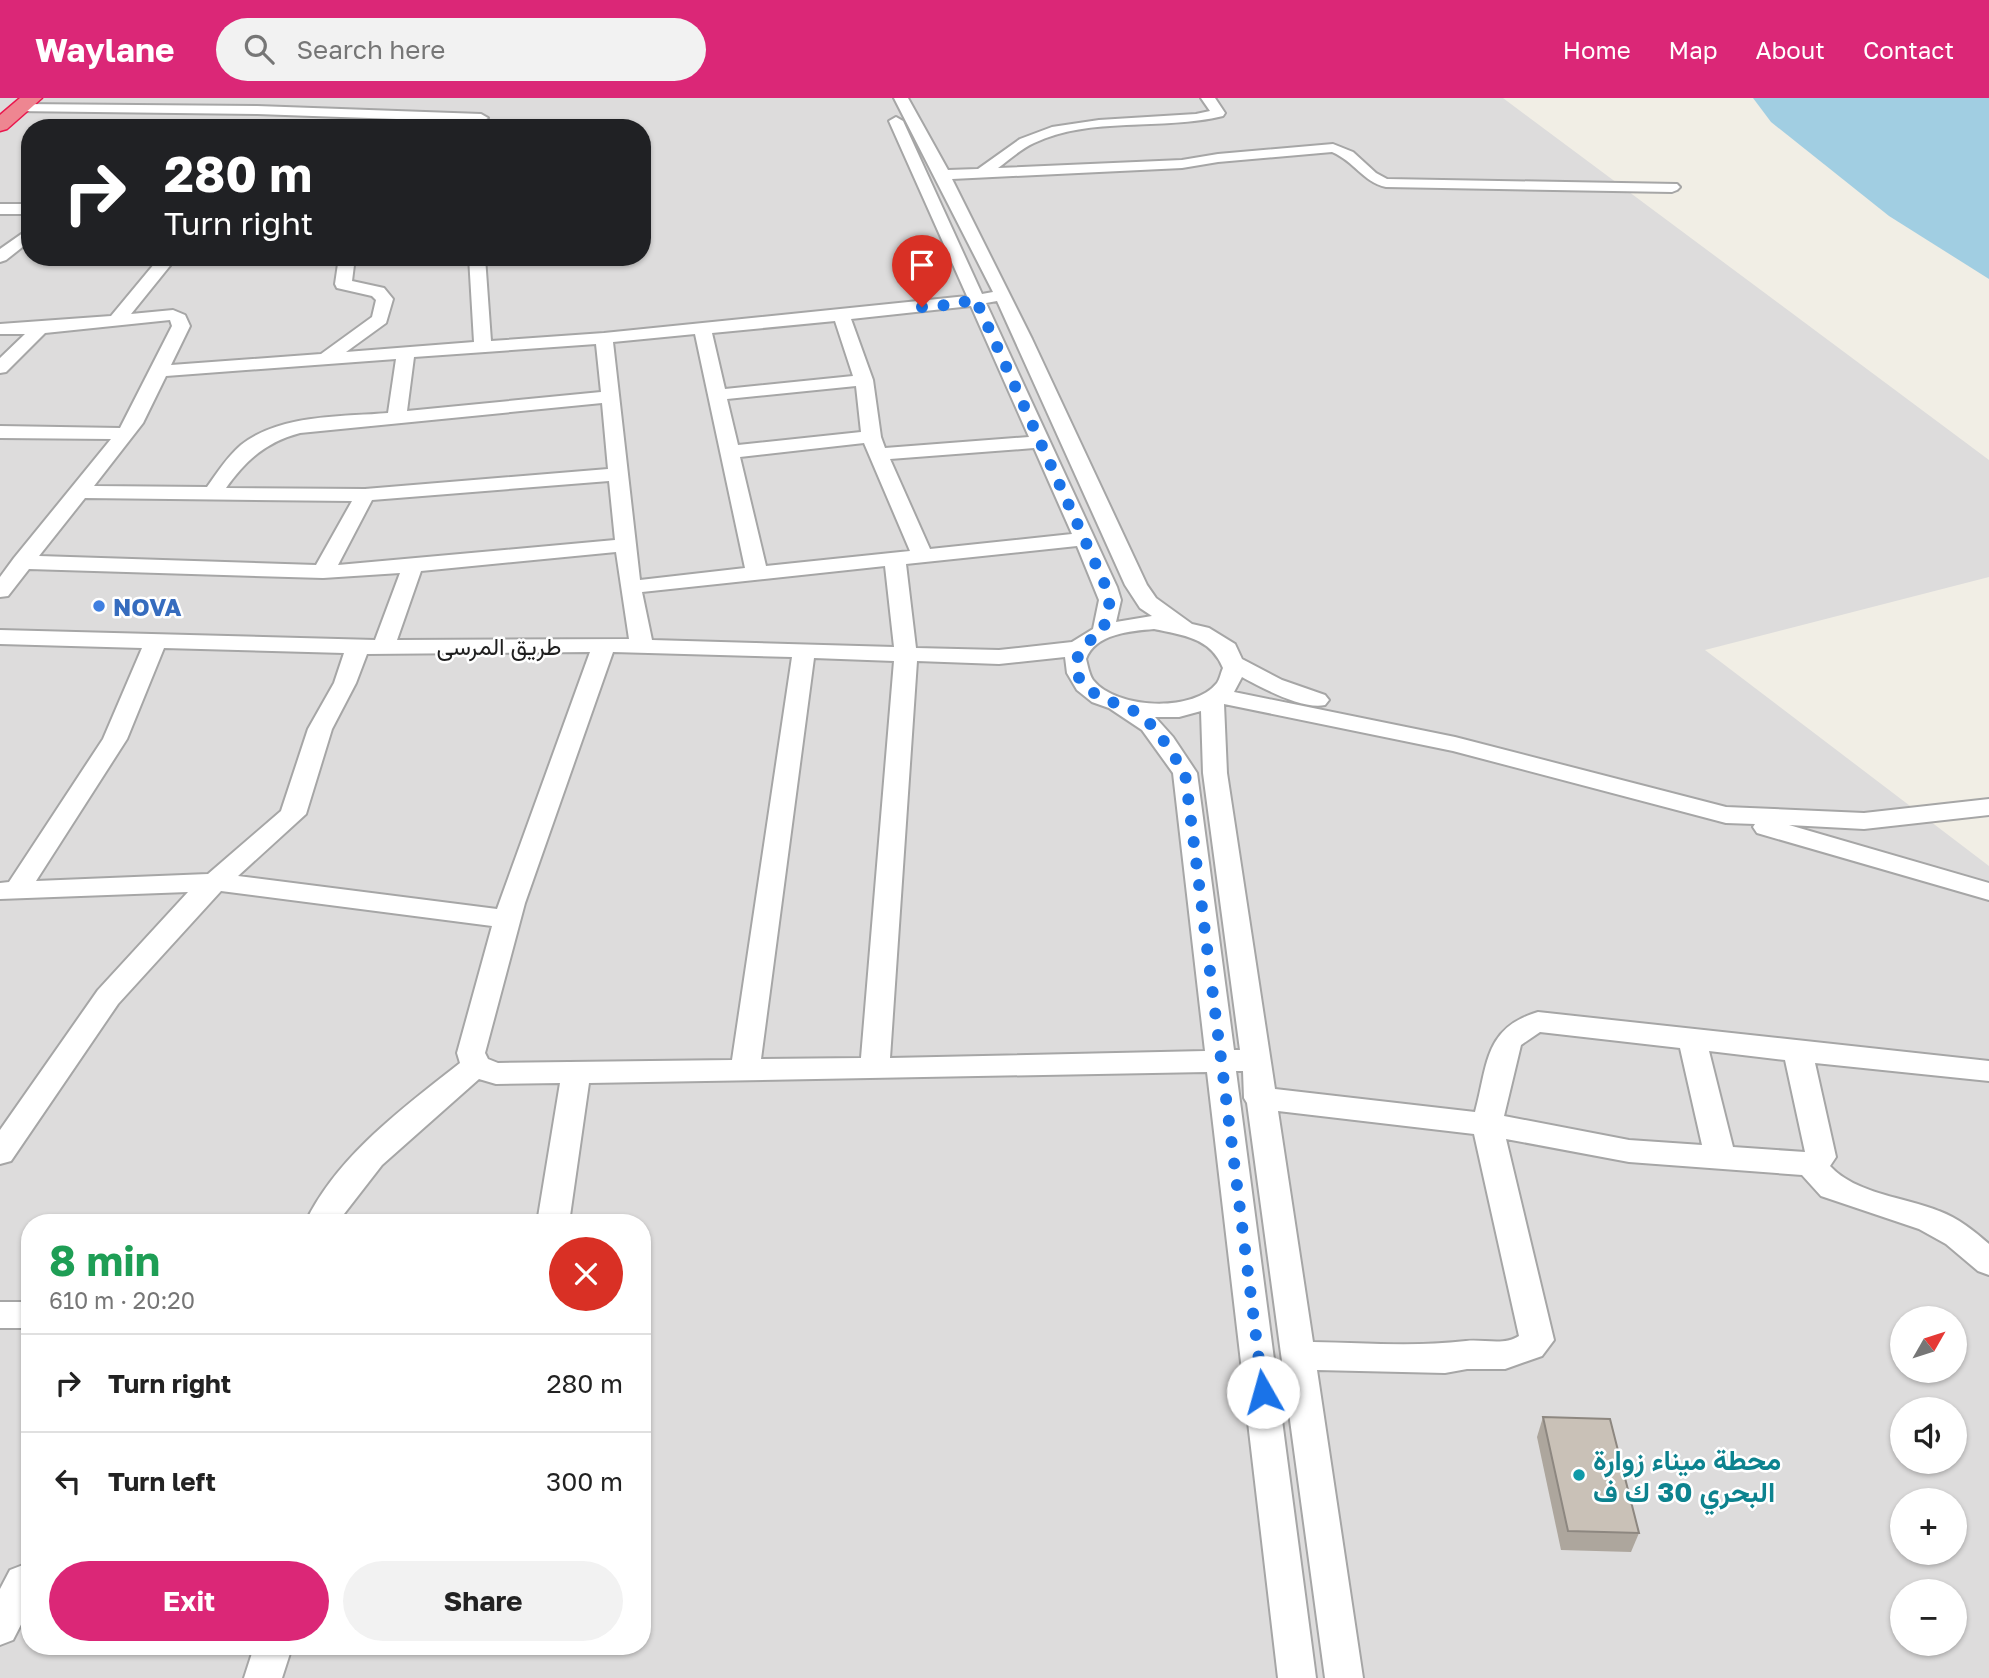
<!DOCTYPE html>
<meta charset="utf-8">
<style>
:root{--surface:#fff;--page:#f2f2f2;--text:#222;--muted:#767676;--line:#e0e0e0;--accent:#db2777}
body{margin:0;font-family:"Golos Text",Vazirmatn,sans-serif;background:var(--page);color:var(--text);height:100vh;display:flex;flex-direction:column;font-size:26px;white-space:nowrap}
*{box-sizing:border-box;margin:0}
p{font-size:23px;color:var(--muted)}
.icon{flex:none;width:38px;height:38px;fill:none;stroke:currentColor;stroke-width:2;stroke-linecap:round;stroke-linejoin:round}
.map{position:relative;flex:1;overflow:hidden}
.drawer{position:absolute;left:21px;top:1116px;width:630px;height:441px;display:flex;flex-direction:column;background:var(--surface);border-radius:28px;box-shadow:0 2px 5px #0004}
.drawer>*{flex:none}
.hud{position:absolute;left:21px;top:21px;width:630px;height:147px;border-radius:28px;box-shadow:0 2px 5px #0004;background:#202124;color:#fff;overflow:hidden}
.needle{width:46px;rotate:51deg}
.fabs{position:absolute;left:1890px;top:1208px;display:grid;gap:14px}
.fabs a{display:grid;place-items:center;width:77px;height:77px;border-radius:50%;background:var(--surface);box-shadow:0 2px 5px #0004;font-size:35px}
.pin{position:absolute;display:grid;place-items:center;width:60px;height:60px;color:#fff;margin:-72px -30px;border-radius:50% 50% 50% 0;rotate:-45deg;box-shadow:0 0 7px #0007}
.pin .icon{rotate:45deg}
.me{position:absolute;width:77px;margin:-38px;rotate:353deg;stroke-linejoin:round;filter:drop-shadow(0 0 5px #0008)}
.turn{display:flex;align-items:center;gap:24px;height:147px;padding:0 28px;font-size:32px}
.turn .icon{width:91px;height:91px;stroke-width:2.5}
.turn b{display:block;font-size:49px;line-height:60px}
.round{display:grid;place-items:center;flex:none;width:74px;height:74px;border-radius:37px;background:var(--page)}
.head{display:flex;align-items:center;justify-content:space-between;height:119px;padding:0 28px}
h1{font-size:42px;font-weight:700;line-height:52px;color:#1e9e55}
.cta{display:flex;gap:14px;margin-top:auto;padding:14px 28px}
.cta a{flex:1;height:80px;border-radius:42px;background:var(--accent);color:#fff;font-size:28px;font-weight:700;line-height:80px;text-align:center}
.cta a+a{background:var(--page);color:var(--text)}
ul{padding:0;list-style:none}
li{display:flex;align-items:center;gap:21px;height:98px;padding:0 28px;border-top:2px solid var(--line)}
li div{flex:1}
li b{display:block;font-size:26px}
li em{font-style:normal}
header{display:flex;align-items:center;gap:42px;box-sizing:border-box;height:98px;padding:0 35px;background:var(--accent);color:#fff}
header strong{font-size:33px}
nav{display:flex;gap:38px;margin-inline-start:auto;font-size:24px}
.search{width:490px;height:63px;background:var(--page);display:flex;align-items:center;gap:18px;box-sizing:border-box;padding:0 24px;border-radius:38px;color:var(--muted);font-size:26px}
.map>svg:first-child{display:block}
.residential{fill:#dddcdc;fill-rule:evenodd}
.water{fill:#a1cee2}
.lines{fill:none;stroke-linecap:round;stroke-linejoin:round}
.minor-casing{stroke:#a6a6a6;stroke-width:4}
.highway-casing{stroke:#ea164d;stroke-width:3}
.minor{fill:#fff;fill-rule:evenodd}
.highway{fill:#ee8691;fill-rule:evenodd}
.wall{fill:#ada69d}
.building{fill:#c9c1b7;stroke:#8d8780;stroke-width:2}
.route{stroke:#1a73e8;stroke-width:12;stroke-dasharray:0 21.6}
.shop-dot{fill:#3f7fe0;stroke:#fff;stroke-width:2.5}
.culture-dot{fill:#0f9aa8;stroke:#fff;stroke-width:2.5}
.labels{text-anchor:middle;dominant-baseline:central;stroke-width:5;stroke-linejoin:round;paint-order:stroke}
.shop-label{font-size:24px;font-weight:bold;fill:#366cbe;stroke:#fff;text-anchor:start}
.street-label{font-size:24px;fill:#1f1f1f;stroke:#fff}
.near-culture-label{font-size:28px;font-weight:bold;fill:#0d838f;stroke:#fff;text-anchor:start}
</style>
<header>
<strong>Waylane</strong>
<div class="search"><svg class="icon" aria-label="search" viewBox="0 0 24 24"><circle cx="10" cy="10" r="6"/><path d="M15 15l6 6"/></svg>Search here</div>
<nav><a>Home</a><a>Map</a><a>About</a><a>Contact</a></nav>
</header>
<div class="map">
<svg width="1989" height="1580" viewBox="0 0 1989 1580">
<rect width="100%" height="100%" fill="#f1eee5"/>
<!-- residential -->
<path class="residential" d="M 0,0 L 1503,0 L 1989,362 L 1989,479 L 1705,552 L 1989,768 L 1989,1580 L 0,1580 ZM 30,30 L 642,30 L 642,159 L 30,159 ZM 30,1125 L 642,1125 L 642,1549 L 30,1549 ZM 1902,1220 L 1955,1220 L 1955,1272 L 1902,1272 ZM 1902,1311 L 1955,1311 L 1955,1363 L 1902,1363 ZM 1902,1402 L 1955,1402 L 1955,1454 L 1902,1454 ZM 1902,1493 L 1955,1493 L 1955,1545 L 1902,1545 Z"/>
<!-- water -->
<path class="water" d="M 1753,0 L 1989,0 L 1989,181 L 1889,118 L 1771,24 Z"/>
<g class="lines">
<defs>
<path id="minor" d="M 894,0 L 908,0 L 948,72 L 978,71 L 1020,41 L 1052,29 L 1099,22 L 1196,16 L 1210,13 L 1201,0 L 1215,0 L 1225,15 L 1223,18 C 1162,33 1090,18 1034,45 C 1021,51 1010,61 998,70 L 1182,62 L 1218,56 L 1333,46 L 1353,54 L 1376,75 L 1387,81 L 1677,86 L 1680,89 L 1677,92 L 1672,94 L 1386,89 C 1363,84 1354,63 1332,54 L 1218,64 L 1182,70 L 952,81 L 1032,241 L 1147,487 L 1156,500 L 1192,526 L 1209,530 L 1235,546 L 1242,561 L 1282,582 L 1325,597 L 1329,602 L 1325,607 C 1303,612 1262,590 1242,579 L 1234,594 L 1455,639 L 1726,709 L 1864,715 L 1989,701 L 1989,717 L 1864,731 L 1789,727 L 1989,785 L 1989,802 L 1757,735 L 1753,729 L 1755,726 L 1726,725 L 1453,653 L 1224,606 L 1227,675 L 1275,991 L 1475,1014 C 1488,966 1484,930 1538,914 L 1989,963 L 1989,983 L 1815,965 L 1836,1059 L 1830,1068 C 1856,1096 1904,1099 1939,1113 C 1958,1120 1974,1133 1989,1146 L 1989,1177 L 1978,1173 L 1946,1146 L 1919,1131 L 1821,1098 L 1802,1077 L 1629,1064 L 1506,1041 L 1554,1242 L 1542,1258 L 1505,1271 L 1467,1271 L 1445,1275 L 1317,1272 L 1363,1580 L 1325,1580 L 1247,1005 L 1244,1000 L 1243,973 L 1236,973 L 1316,1580 L 1278,1580 L 1207,974 L 589,985 L 569,1125 L 537,1125 L 560,985 L 496,986 L 479,981 L 382,1067 L 337,1125 L 305,1125 C 337,1058 403,1010 460,965 L 457,955 L 492,828 L 221,793 L 118,906 L 11,1063 L 0,1066 L 0,1032 L 98,892 L 188,794 L 0,801 L 0,785 L 9,784 L 103,641 L 142,550 L 0,546 L 0,532 L 375,542 L 400,475 L 323,480 L 29,471 L 8,498 L 0,499 L 0,479 L 14,460 L 111,341 L 0,340 L 0,328 L 120,330 L 172,228 L 170,222 L 45,235 L 6,274 L 0,275 L 0,260 L 25,236 L 0,236 L 0,226 L 111,218 L 160,159 L 177,159 L 131,216 L 173,212 L 185,217 L 190,228 L 171,267 L 321,256 L 372,219 L 376,202 L 372,198 L 337,190 L 335,186 L 339,159 L 355,159 L 352,183 L 384,190 L 393,201 L 386,225 L 346,254 L 474,244 L 469,159 L 485,159 L 491,243 L 604,235 L 967,198 L 889,23 L 896,19 L 903,23 L 982,196 L 993,194 ZM 997,203 L 1125,487 L 1140,510 L 1152,518 L 1116,524 L 1121,502 L 1117,489 L 986,205 ZM 971,208 L 1029,339 L 885,350 L 881,339 L 873,282 L 851,221 ZM 835,223 L 853,278 L 725,291 L 712,235 ZM 695,236 L 745,470 L 640,482 L 613,244 ZM 596,246 L 601,294 L 407,313 L 414,259 ZM 396,261 L 388,315 C 341,319 280,316 241,347 C 227,359 217,375 207,389 L 94,388 L 143,325 L 166,278 ZM 856,288 L 861,334 L 738,347 L 727,301 ZM 602,305 L 608,371 L 365,391 L 226,390 C 246,362 266,344 300,335 ZM 864,345 L 910,453 L 766,468 L 740,359 ZM 1034,350 L 1072,436 L 930,451 L 890,361 ZM 609,383 L 615,442 L 338,467 L 372,402 ZM 85,400 L 352,403 L 316,467 L 39,458 ZM 1077,448 L 1099,502 L 1093,531 L 1072,544 L 999,552 L 916,550 L 906,466 ZM 616,454 L 629,541 L 397,542 L 421,473 ZM 885,468 L 894,549 L 652,542 L 642,494 ZM 1154,531 C 1183,537 1211,540 1223,570 C 1221,574 1220,581 1217,585 C 1193,615 1116,611 1093,582 C 1089,576 1088,568 1086,561 C 1095,536 1130,533 1154,531 ZM 164,550 L 344,555 L 334,585 L 308,631 L 281,713 L 208,776 L 36,783 L 127,641 ZM 590,554 L 497,811 L 238,778 L 306,716 L 332,631 L 356,585 L 367,556 ZM 613,554 L 792,559 L 732,962 L 498,965 L 488,961 L 485,955 L 525,805 ZM 1065,559 L 1067,575 L 1077,592 L 1092,604 L 1109,610 L 1142,632 L 1173,675 L 1205,953 L 890,960 L 917,563 L 999,566 ZM 814,560 L 894,563 L 861,960 L 761,961 ZM 1201,613 L 1203,675 L 1240,952 L 1234,952 L 1197,675 L 1173,639 L 1155,619 L 1179,619 ZM 1540,934 L 1680,950 L 1702,1047 L 1629,1042 L 1504,1018 L 1521,947 ZM 1709,953 L 1785,962 L 1805,1054 L 1733,1049 ZM 1278,1013 L 1474,1036 L 1519,1238 C 1504,1248 1484,1241 1466,1243 C 1415,1249 1364,1245 1313,1244 Z
M 20,6 L 257,8 L 481,16 L 488,20 L 481,24 L 257,16 L 15,13 L 13,10 Z
M 0,106 L 30,106 L 30,116 L 0,116 Z
M 30,130 L 30,143 L 6,162 L 0,164 L 0,151 Z
M 0,1204 L 30,1204 L 30,1230 L 0,1230 Z
M 23,1467 L 30,1469 L 30,1509 L 13,1542 L 0,1547 L 0,1491 L 10,1472 Z
M 254,1549 L 292,1549 L 282,1580 L 244,1580 Z"/>
<path id="highway" d="M 20,0 L 42,0 L 7,31 L 0,33 L 0,17 Z"/>
</defs>
<!-- minor casing -->
<use href="#minor" class="minor-casing"/>
<!-- highway casing -->
<use href="#highway" class="highway-casing"/>
<!-- minor -->
<use href="#minor" class="minor"/>
<!-- highway -->
<use href="#highway" class="highway"/>
</g>
<!-- wall -->
<path class="wall" d="M 1543,1319 L 1639,1435 L 1631,1454 L 1561,1452 L 1537,1339 Z"/>
<!-- building -->
<path class="building" d="M 1543,1319 L 1610,1321 L 1639,1435 L 1568,1433 Z"/>
<g class="lines">
<!-- route -->
<path class="route" d="M 922,209 L 958,206 L 975,200 L 1106,489 L 1110,502 L 1103,533 C 1073,551 1063,578 1099,598 C 1113,606 1131,609 1143,619 C 1160,634 1172,656 1185,675 L 1263,1294"/>
</g>
<!-- markers -->
<circle class="shop-dot" cx="99" cy="508" r="7"/>
<circle class="culture-dot" cx="1579" cy="1377" r="7"/>
<g class="labels">
<!-- shop labels -->
<g class="shop-label">
<text x="113" y="508">NOVA</text>
</g>
<!-- street labels -->
<g class="street-label">
<text x="499" y="547">طريق المرسى</text>
</g>
<!-- near-culture labels -->
<g class="near-culture-label">
<text x="1593" y="1361">محطة ميناء زوارة<tspan x="1593" dy="32">البحري 30 ك ف</tspan></text>
</g>
</g>
</svg>
<div class="fabs">
<a><svg class="needle" viewBox="-14 -14 28 28"><path d="M0-13l5 13h-10z" fill="#e53935"/><path d="M0 13l5-13h-10z" fill="#767676"/></svg></a>
<a><svg class="icon" aria-label="sound" viewBox="0 0 24 24"><path d="M4 9h4l5-4v14l-5-4H4zM17 9q2 3 0 6"/></svg></a>
<a>+</a>
<a>−</a>
</div>
<div class="pin" style="left:922px;top:209px;background:#d93025"><svg class="icon" aria-label="arrive" viewBox="0 0 24 24"><path d="M6 21V4h12l-3 4 3 4H6"/></svg></div>
<svg class="me" style="left:1263px;top:1294px" viewBox="-20 -20 40 40"><circle r="19" fill="#fff"/><path d="M0-13L10 11 0 6-10 11z" fill="#1a73e8"/></svg>
<div class="hud">
<div class="turn"><svg class="icon" aria-label="right" viewBox="0 0 24 24"><path d="M7 20v-9h11M14 6l5 5-5 5"/></svg><div><b>280 m</b>Turn right</div></div>
</div>
<section class="drawer">
<div class="head"><div><h1>8 min</h1><p>610 m · 20:20</p></div><a class="round" style="background:#d93025;color:#fff"><svg class="icon" aria-label="close" viewBox="0 0 24 24"><path d="M6 6l12 12M18 6L6 18"/></svg></a></div>
<ul>
<li><svg class="icon" aria-label="right" viewBox="0 0 24 24"><path d="M7 20v-9h11M14 6l5 5-5 5"/></svg><div><b>Turn right</b></div><em>280 m</em></li>
<li><svg class="icon" aria-label="left" viewBox="0 0 24 24"><path d="M17 20v-9H6M10 6l-5 5 5 5"/></svg><div><b>Turn left</b></div><em>300 m</em></li>
</ul>
<div class="cta"><a>Exit</a><a>Share</a></div>
</section>
</div>
